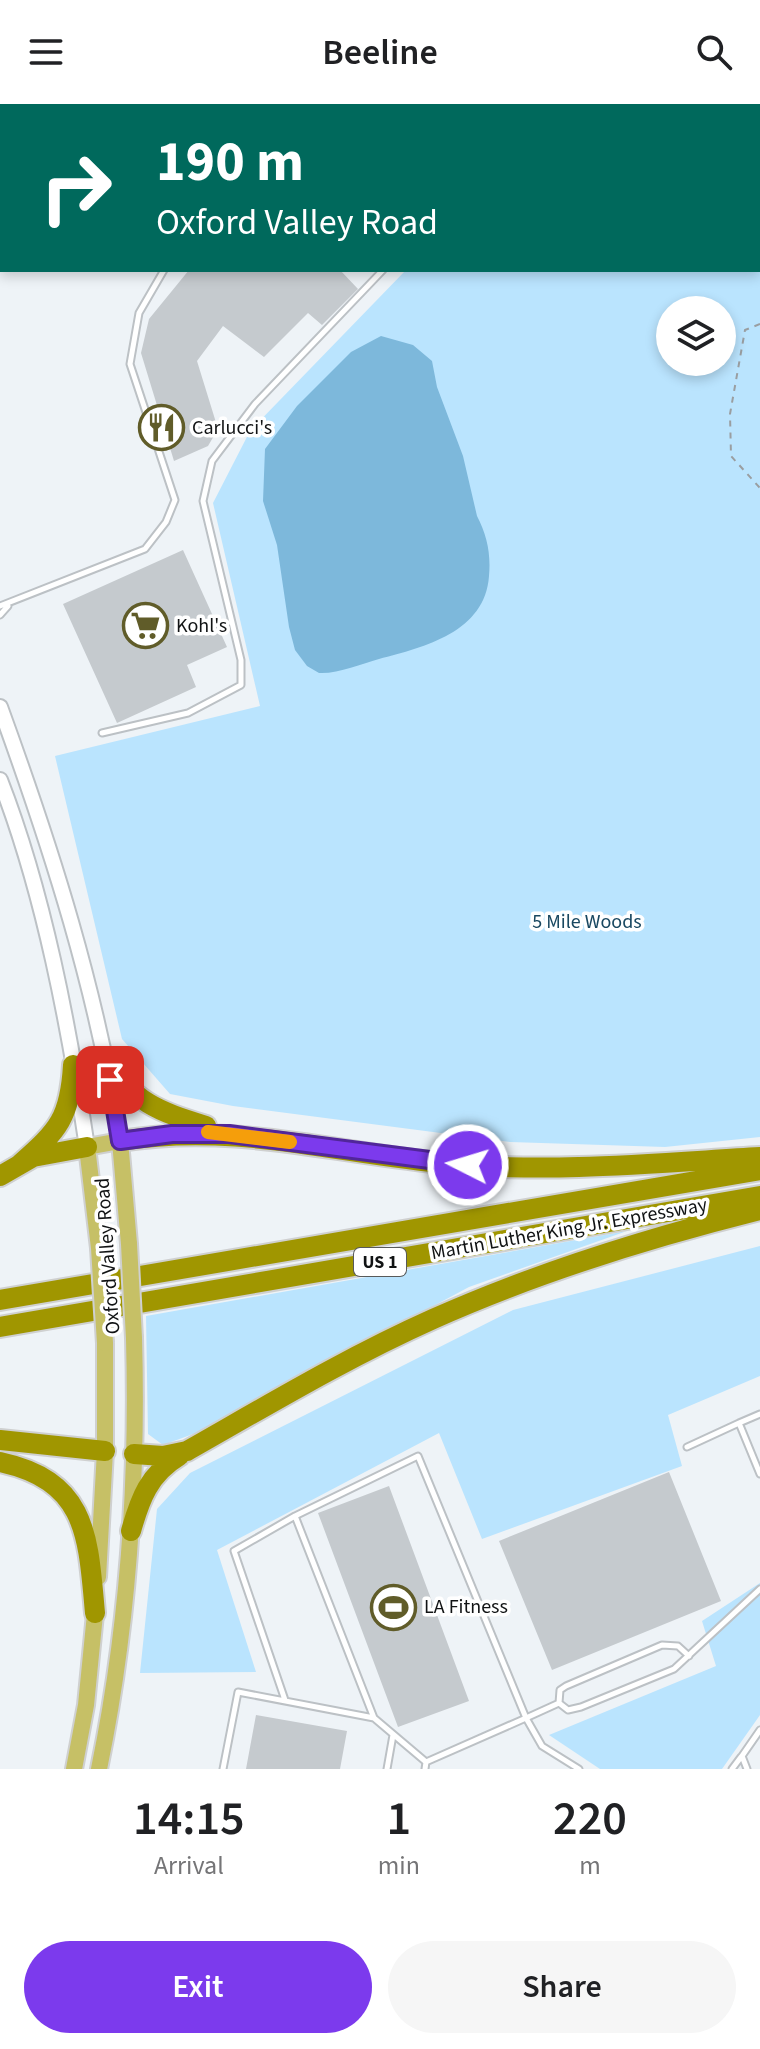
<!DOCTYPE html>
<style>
:root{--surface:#fff;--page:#f6f6f6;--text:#202124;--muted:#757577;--accent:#7c3aed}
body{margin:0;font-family:"Source Sans 3",sans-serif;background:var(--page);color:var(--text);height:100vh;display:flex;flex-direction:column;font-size:30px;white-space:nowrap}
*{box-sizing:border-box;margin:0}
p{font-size:26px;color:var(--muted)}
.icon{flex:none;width:44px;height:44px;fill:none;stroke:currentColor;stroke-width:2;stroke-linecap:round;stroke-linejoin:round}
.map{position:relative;height:1665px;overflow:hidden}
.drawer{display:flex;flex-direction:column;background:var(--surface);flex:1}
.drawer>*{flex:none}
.guide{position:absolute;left:0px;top:0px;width:760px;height:168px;box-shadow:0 4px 12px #0003;background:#00695c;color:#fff;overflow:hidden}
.controls{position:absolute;left:656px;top:192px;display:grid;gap:16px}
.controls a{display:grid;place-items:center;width:80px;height:80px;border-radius:50%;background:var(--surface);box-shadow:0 4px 12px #0003;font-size:40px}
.pin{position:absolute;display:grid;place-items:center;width:68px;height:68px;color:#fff;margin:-34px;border-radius:16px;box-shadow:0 4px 12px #0006}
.me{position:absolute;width:88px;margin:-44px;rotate:275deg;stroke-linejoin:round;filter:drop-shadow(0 0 6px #0008)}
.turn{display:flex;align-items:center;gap:28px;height:168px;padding:0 24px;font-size:36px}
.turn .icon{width:104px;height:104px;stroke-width:2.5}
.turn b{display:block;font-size:56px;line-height:68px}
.eta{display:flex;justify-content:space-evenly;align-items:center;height:136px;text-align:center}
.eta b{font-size:48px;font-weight:600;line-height:56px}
.cta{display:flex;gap:16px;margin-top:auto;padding:16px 24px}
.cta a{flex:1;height:92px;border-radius:48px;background:var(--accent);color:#fff;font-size:32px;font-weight:600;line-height:92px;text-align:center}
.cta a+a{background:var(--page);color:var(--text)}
header{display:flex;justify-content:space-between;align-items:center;height:104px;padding:0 24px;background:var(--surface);font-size:36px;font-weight:600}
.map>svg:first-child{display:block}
.green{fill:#bae4fe;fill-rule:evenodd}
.water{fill:#7db8db}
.building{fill:#c5cace}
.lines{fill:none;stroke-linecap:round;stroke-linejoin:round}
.service-casing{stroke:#bcc1c5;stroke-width:9}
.tertiary-casing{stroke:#bcc1c5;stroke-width:18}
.secondary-casing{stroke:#bcc1c5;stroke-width:18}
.primary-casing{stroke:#cfd0d0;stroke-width:20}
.motorway-casing{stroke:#cfd0d0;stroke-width:24}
.path{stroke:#9a9ea1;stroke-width:2;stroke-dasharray:6 6;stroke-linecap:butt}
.service{stroke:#fff;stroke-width:5}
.tertiary{stroke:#fff;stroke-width:14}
.secondary{stroke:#fff;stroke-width:14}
.primary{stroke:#c6c066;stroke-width:16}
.motorway{stroke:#a09600;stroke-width:20}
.primary-bridge-casing{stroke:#cfd0d0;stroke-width:20;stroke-linecap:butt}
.primary-bridge{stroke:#c6c066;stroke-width:16}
.route-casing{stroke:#51269a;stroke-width:20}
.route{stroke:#7c3aed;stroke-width:14}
.slow{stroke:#f59e0b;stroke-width:14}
.labels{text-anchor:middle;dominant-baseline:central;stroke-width:7;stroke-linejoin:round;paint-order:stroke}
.shield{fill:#fff;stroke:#585a5a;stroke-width:2}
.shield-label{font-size:18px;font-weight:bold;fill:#111314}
.poi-label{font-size:20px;fill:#111314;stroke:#fff;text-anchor:start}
.park-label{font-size:20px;fill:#194861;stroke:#fff}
.street-label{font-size:20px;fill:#111314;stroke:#fff}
</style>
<header><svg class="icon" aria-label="menu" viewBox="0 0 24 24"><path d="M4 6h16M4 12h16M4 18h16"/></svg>Beeline<svg class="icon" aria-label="search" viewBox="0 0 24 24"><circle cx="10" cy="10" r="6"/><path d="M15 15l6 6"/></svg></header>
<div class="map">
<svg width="760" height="1665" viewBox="0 0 760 1665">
<rect width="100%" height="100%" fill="#eef3f7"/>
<!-- green -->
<path class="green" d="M 416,0 L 760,0 L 760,1033 L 665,1043 L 510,1038 L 233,1002 L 170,990 L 122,935 L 55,652 L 260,602 L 213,399 L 250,327 L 406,166 L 758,166 L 758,2 ZM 670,206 L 722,206 L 722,258 L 670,258 Z
M 627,1127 L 469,1183 L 196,1329 L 163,1341 L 148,1330 L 146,1212 Z
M 760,1142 L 760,1272 L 668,1311 L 682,1362 L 482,1435 L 439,1329 L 217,1446 L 256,1568 L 140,1569 L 157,1405 L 190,1369 L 513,1206 Z
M 760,1479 L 760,1611 L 722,1665 L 600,1665 L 549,1631 L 716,1562 L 702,1517 Z"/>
<!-- water -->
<path class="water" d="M 381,232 L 413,241 L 432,257 L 437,283 L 463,352 L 477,412 C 487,431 491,450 489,472 C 485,528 425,543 379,555 C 361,560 338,570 319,569 L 307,562 L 295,546 L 289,523 L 277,441 L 263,397 L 265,345 L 297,302 L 351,248 Z"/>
<!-- building -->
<path class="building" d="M 189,166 L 340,166 L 358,185 L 322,221 L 308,209 L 264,253 L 223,222 L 197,257 L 218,325 L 208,342 L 174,357 L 141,249 L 149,215 Z
M 183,446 L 227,543 L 187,561 L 196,583 L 117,619 L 63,500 Z
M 669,1368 L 721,1497 L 552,1566 L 499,1437 Z
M 389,1382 L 469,1597 L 398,1623 L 318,1409 Z
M 256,1611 L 347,1627 L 340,1665 L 246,1665 Z"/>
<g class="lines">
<defs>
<path id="service" d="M 408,0 L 408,2
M 0,502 L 145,445 L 166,418 L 175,396 L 130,260 L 139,209 L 164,166
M 0,511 L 8,502
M 102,629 L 188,609 L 241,581 L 241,556 L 203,397 L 212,357 L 255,300 L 383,166
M 760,1310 L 739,1319 L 760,1370
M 687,1343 L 739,1319
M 285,1596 L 234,1447 L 295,1412
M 559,1599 L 560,1586 L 566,1582 L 662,1541 L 678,1542 L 689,1552
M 374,1614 L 295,1412 L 418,1352 L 526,1614 L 426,1658
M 223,1665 L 238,1588 L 374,1614 L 426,1658 L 425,1665
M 387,1665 L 393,1631
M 579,1665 L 542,1642 L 526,1614 L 559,1599 L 568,1606 L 581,1603 L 674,1565 L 760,1485
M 732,1665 L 741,1653
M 747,1665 L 742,1652 L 760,1626"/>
<path id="tertiary" d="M 96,2 L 98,0
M 0,78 L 2,77"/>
<path id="secondary" d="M 0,603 C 52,746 97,887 120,1037
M 0,676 C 44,789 69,923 87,1043"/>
<path id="primary" d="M 99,1144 L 87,1043 L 120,1037 L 129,1140
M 98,1473 L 105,1347 L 105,1239
M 74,1665 L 86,1601 L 96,1500
M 99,1665 C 128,1524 138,1378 134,1234"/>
<path id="motorway" d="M 106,953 C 133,999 158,1007 206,1022
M 120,1037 C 236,1018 337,1050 451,1060 C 554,1069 657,1059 760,1053
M 20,1060 C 59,1026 70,1013 73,961
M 0,1072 L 33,1053 L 87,1043
M 0,1196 L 760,1066
M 0,1223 L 760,1092
M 0,1336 L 105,1347
M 134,1350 L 163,1352 L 187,1347 C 268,1301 348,1253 433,1215 C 538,1168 648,1134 760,1106
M 0,1358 C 88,1377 88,1433 95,1509
M 131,1427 C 140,1395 149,1370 179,1352"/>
</defs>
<!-- service casing -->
<use href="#service" class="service-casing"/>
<!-- tertiary casing -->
<use href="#tertiary" class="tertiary-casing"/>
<!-- secondary casing -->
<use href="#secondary" class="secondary-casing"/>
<!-- primary casing -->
<use href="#primary" class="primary-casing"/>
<!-- motorway casing -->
<use href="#motorway" class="motorway-casing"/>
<!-- path -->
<path class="path" d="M 760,220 L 745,226 L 730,310 L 731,352 L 760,384"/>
<!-- service -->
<use href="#service" class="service"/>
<!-- tertiary -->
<use href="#tertiary" class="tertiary"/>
<!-- secondary -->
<use href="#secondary" class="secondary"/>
<!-- primary -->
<use href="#primary" class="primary"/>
<!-- motorway -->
<use href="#motorway" class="motorway"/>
<defs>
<path id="primary-bridge" d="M 129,1140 L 134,1234
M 99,1144 L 105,1239"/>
</defs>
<!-- primary-bridge casing -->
<use href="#primary-bridge" class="primary-bridge-casing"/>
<!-- primary-bridge -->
<use href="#primary-bridge" class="primary-bridge"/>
</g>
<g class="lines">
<defs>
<path id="route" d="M 110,976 L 120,1037 L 172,1030 L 229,1030 L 468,1061"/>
</defs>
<!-- route casing -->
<use href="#route" class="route-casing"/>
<!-- route -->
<use href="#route" class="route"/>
<!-- slow -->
<path class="slow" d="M 208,1028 L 290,1038"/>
</g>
<!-- icons -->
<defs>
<symbol id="restaurant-ring" viewBox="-11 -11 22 22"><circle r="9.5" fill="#fff" stroke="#605c29" stroke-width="1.5"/><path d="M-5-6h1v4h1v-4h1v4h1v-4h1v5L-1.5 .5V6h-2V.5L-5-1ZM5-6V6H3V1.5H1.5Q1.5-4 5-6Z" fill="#605c29"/></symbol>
<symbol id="supermarket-ring" viewBox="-11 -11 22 22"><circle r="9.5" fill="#fff" stroke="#605c29" stroke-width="1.5"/><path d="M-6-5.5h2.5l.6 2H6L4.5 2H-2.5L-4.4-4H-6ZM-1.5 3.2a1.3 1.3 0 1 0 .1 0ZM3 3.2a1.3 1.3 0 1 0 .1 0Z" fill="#605c29"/></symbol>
<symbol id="stadium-ring" viewBox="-11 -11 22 22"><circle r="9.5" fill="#fff" stroke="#605c29" stroke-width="1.5"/><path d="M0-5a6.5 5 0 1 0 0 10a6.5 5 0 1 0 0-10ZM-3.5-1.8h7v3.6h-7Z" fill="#605c29"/></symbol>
</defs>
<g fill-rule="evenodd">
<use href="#restaurant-ring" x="136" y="298" width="51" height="51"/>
<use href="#supermarket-ring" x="120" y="496" width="51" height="51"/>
<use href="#stadium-ring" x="368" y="1478" width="51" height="51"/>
</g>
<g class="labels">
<!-- shield labels -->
<rect class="shield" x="354" y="1144" width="52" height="28" rx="6"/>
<g class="shield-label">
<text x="380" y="1158">US 1</text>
</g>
<!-- poi labels -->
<g class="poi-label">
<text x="192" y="324">Carlucci's</text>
<text x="176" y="522">Kohl's</text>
<text x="424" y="1503">LA Fitness</text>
</g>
<!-- park labels -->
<g class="park-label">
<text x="587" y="818">5 Mile Woods</text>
</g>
<!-- street labels -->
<g class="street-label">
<text transform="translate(569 1125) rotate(-10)">Martin Luther King Jr. Expressway</text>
<text transform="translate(108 1152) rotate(-94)">Oxford Valley Road</text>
</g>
</g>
</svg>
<div class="controls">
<a><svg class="icon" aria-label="layers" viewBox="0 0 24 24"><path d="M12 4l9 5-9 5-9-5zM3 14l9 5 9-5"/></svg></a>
</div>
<div class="pin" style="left:110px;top:976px;background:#d93025"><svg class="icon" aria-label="arrive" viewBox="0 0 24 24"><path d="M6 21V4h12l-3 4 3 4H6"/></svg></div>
<svg class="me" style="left:468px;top:1061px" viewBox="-20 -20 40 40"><circle r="17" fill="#7c3aed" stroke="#fff" stroke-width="3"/><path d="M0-11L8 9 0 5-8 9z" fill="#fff"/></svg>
<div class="guide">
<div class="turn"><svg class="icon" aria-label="right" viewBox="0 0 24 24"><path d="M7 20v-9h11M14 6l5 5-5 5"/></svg><div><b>190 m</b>Oxford Valley Road</div></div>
</div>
</div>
<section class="drawer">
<div class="eta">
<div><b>14:15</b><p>Arrival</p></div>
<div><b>1</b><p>min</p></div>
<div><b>220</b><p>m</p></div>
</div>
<div class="cta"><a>Exit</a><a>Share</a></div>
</section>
